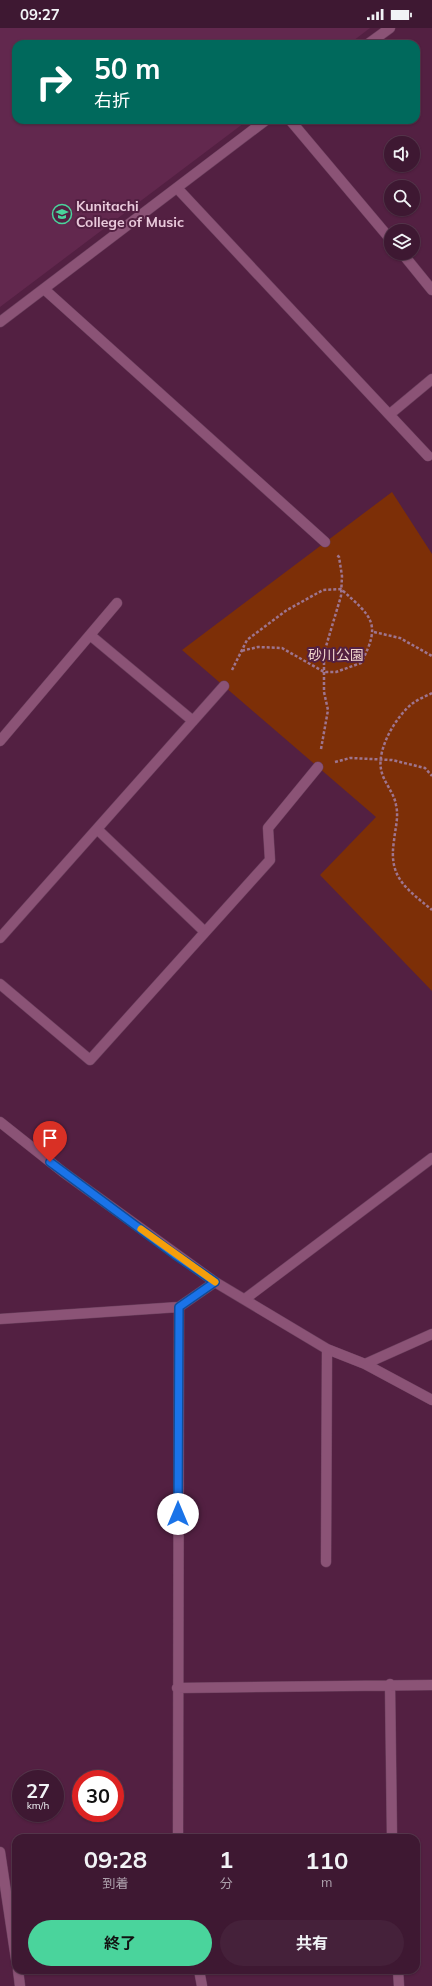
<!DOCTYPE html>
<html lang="ja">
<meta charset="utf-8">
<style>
:root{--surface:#3e1832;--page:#45213a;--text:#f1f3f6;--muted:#ada0ac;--line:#57374d;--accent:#4ad49c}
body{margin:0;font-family:Mulish,"Noto Sans JP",sans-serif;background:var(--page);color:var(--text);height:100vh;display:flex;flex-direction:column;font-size:15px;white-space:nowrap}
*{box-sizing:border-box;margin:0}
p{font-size:13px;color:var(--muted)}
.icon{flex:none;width:22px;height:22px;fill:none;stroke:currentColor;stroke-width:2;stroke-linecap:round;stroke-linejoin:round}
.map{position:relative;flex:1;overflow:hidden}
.panel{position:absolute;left:12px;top:1806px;width:408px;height:140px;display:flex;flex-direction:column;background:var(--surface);border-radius:12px;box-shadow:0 1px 3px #0004,0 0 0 1px var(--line)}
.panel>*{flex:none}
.banner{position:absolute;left:12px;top:12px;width:408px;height:84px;border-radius:12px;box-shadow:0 1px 3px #0004,0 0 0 1px var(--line);background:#00695c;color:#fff;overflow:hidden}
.buttons{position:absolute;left:384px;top:108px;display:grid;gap:8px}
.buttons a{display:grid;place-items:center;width:36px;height:36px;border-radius:50%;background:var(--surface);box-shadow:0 1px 3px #0004,0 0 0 1px var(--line);font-size:20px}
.speed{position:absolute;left:12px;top:1742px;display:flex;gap:8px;font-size:20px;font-weight:700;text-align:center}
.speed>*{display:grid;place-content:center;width:52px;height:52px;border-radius:50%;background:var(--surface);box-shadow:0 1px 3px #0004,0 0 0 1px var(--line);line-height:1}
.speed small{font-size:10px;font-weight:400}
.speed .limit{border:6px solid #d22;background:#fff;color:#111}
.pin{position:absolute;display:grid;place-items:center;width:34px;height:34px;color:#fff;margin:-41px -17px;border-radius:50% 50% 50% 0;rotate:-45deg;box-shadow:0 0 4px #0007}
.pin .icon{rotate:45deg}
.me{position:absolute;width:44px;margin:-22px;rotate:0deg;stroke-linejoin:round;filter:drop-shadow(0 0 3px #0008)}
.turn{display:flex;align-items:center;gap:14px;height:84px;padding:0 16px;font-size:18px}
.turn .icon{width:52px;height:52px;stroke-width:2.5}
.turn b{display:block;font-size:28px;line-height:34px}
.eta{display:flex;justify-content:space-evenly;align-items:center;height:68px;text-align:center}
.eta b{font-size:24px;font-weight:700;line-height:28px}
.primary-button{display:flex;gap:8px;margin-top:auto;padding:8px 16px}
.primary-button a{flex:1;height:46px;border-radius:24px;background:var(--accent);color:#111;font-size:16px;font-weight:700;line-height:46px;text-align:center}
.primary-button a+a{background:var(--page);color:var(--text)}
.status{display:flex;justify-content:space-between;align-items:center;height:28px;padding:0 20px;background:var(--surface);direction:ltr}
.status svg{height:11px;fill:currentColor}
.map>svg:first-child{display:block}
.built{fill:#62284e}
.green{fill:#7d2f07}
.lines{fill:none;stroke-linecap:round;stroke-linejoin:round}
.minor-casing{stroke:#6c405e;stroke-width:11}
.path{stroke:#9e758f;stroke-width:2.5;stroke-dasharray:3 2;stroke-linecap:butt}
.minor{stroke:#8b5376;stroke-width:10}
.route-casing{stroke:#114b97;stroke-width:10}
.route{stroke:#1a73e8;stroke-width:7}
.slow{stroke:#f59e0b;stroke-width:7}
.labels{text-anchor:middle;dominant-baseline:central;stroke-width:4;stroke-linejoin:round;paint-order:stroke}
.poi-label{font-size:14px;font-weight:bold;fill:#e9c9db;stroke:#532042;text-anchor:start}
.park-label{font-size:14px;fill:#f0d5cb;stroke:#532042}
</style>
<div class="status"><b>09:27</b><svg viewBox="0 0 49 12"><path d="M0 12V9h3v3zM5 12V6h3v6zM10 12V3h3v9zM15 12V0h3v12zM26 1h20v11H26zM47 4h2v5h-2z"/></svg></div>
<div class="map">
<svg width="432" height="1958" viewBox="0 0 432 1958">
<rect width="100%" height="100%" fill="#532042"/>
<!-- built -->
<path class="built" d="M 0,0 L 370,0 L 349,16 L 16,16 L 16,92 L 248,92 L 0,279 Z"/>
<!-- green -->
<path class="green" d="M 392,464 L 432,526 L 432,963 L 320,847 L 376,789 L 182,622 Z"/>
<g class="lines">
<defs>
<path id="minor" d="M 368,16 L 390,0
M 290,92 L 391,212
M 177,160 L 428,428
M 402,225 L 432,262
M 44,261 L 325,514
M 0,294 L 266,92
M 390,386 L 432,351
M 90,607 L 193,693
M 0,713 L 117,575
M 97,801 L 205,904
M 0,910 L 224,658
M 0,956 L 90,1032 L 270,832 L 268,800 L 318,739
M 0,1094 L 63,1144 L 215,1254 L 327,1321 L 365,1336 L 432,1372
M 245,1271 L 432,1130
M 0,1291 L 179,1279 L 215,1254
M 365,1336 L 432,1306
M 326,1534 L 327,1321
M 390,1656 L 392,1810
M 177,1660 L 432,1657
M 178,1810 L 179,1279
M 0,1824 L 16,1931
M 18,1942 L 20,1958
M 199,1942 L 202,1958
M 398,1942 L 399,1958"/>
</defs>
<!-- minor casing -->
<use href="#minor" class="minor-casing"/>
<!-- path -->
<path class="path" d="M 374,604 L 400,610 L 432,628
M 232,642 L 247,612 L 287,582 L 323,562 L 341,561 C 372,589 382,595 361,635 L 336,644 L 324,644 L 282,620 L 258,619 L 241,623
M 432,665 C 426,668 419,671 413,675 C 397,687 377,720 381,741 C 383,754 394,764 396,777 C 399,789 395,801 394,813 C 388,850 407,861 432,882
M 321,721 L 328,682 L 324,664 L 324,625 L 341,568 L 342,548 L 339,529 L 337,527
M 335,734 L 350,730 L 392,732 L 425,740 L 432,748"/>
<!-- minor -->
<use href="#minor" class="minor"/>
</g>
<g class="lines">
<defs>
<path id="route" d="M 50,1134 L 174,1226 L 215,1254 L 179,1279 L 178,1486"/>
</defs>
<!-- route casing -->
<use href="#route" class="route-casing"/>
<!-- route -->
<use href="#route" class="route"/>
<!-- slow -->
<path class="slow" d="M 141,1201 L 215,1254"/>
</g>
<!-- icons -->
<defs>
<symbol id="university-ring" viewBox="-11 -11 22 22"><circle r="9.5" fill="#532042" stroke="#4ad49c" stroke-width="1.5"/><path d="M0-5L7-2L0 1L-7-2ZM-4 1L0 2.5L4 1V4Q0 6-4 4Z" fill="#4ad49c"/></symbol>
</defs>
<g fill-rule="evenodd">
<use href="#university-ring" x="51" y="175" width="22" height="22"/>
</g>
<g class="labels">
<!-- poi labels -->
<g class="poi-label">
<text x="76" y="178">Kunitachi<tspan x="76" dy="16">College of Music</tspan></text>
</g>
<!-- park labels -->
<g class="park-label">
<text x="336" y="627">砂川公園</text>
</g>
</g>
</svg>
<div class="buttons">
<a><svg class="icon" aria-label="sound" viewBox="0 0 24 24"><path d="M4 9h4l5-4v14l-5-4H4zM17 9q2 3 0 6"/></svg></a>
<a><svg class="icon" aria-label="search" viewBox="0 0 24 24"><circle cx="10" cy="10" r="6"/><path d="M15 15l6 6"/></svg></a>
<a><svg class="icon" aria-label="layers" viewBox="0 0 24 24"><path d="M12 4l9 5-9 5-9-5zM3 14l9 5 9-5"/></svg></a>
</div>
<div class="speed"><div>27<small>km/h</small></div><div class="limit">30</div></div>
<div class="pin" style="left:50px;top:1134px;background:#d93025"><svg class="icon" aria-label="arrive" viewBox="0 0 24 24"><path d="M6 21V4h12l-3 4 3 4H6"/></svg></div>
<svg class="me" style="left:178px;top:1486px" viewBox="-20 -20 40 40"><circle r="19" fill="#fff"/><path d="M0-13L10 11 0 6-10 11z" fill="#1a73e8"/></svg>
<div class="banner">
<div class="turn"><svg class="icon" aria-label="right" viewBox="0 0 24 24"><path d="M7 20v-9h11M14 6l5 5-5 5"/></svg><div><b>50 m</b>右折</div></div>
</div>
<section class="panel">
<div class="eta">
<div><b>09:28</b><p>到着</p></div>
<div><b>1</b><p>分</p></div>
<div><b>110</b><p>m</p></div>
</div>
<div class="primary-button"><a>終了</a><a>共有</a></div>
</section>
</div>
